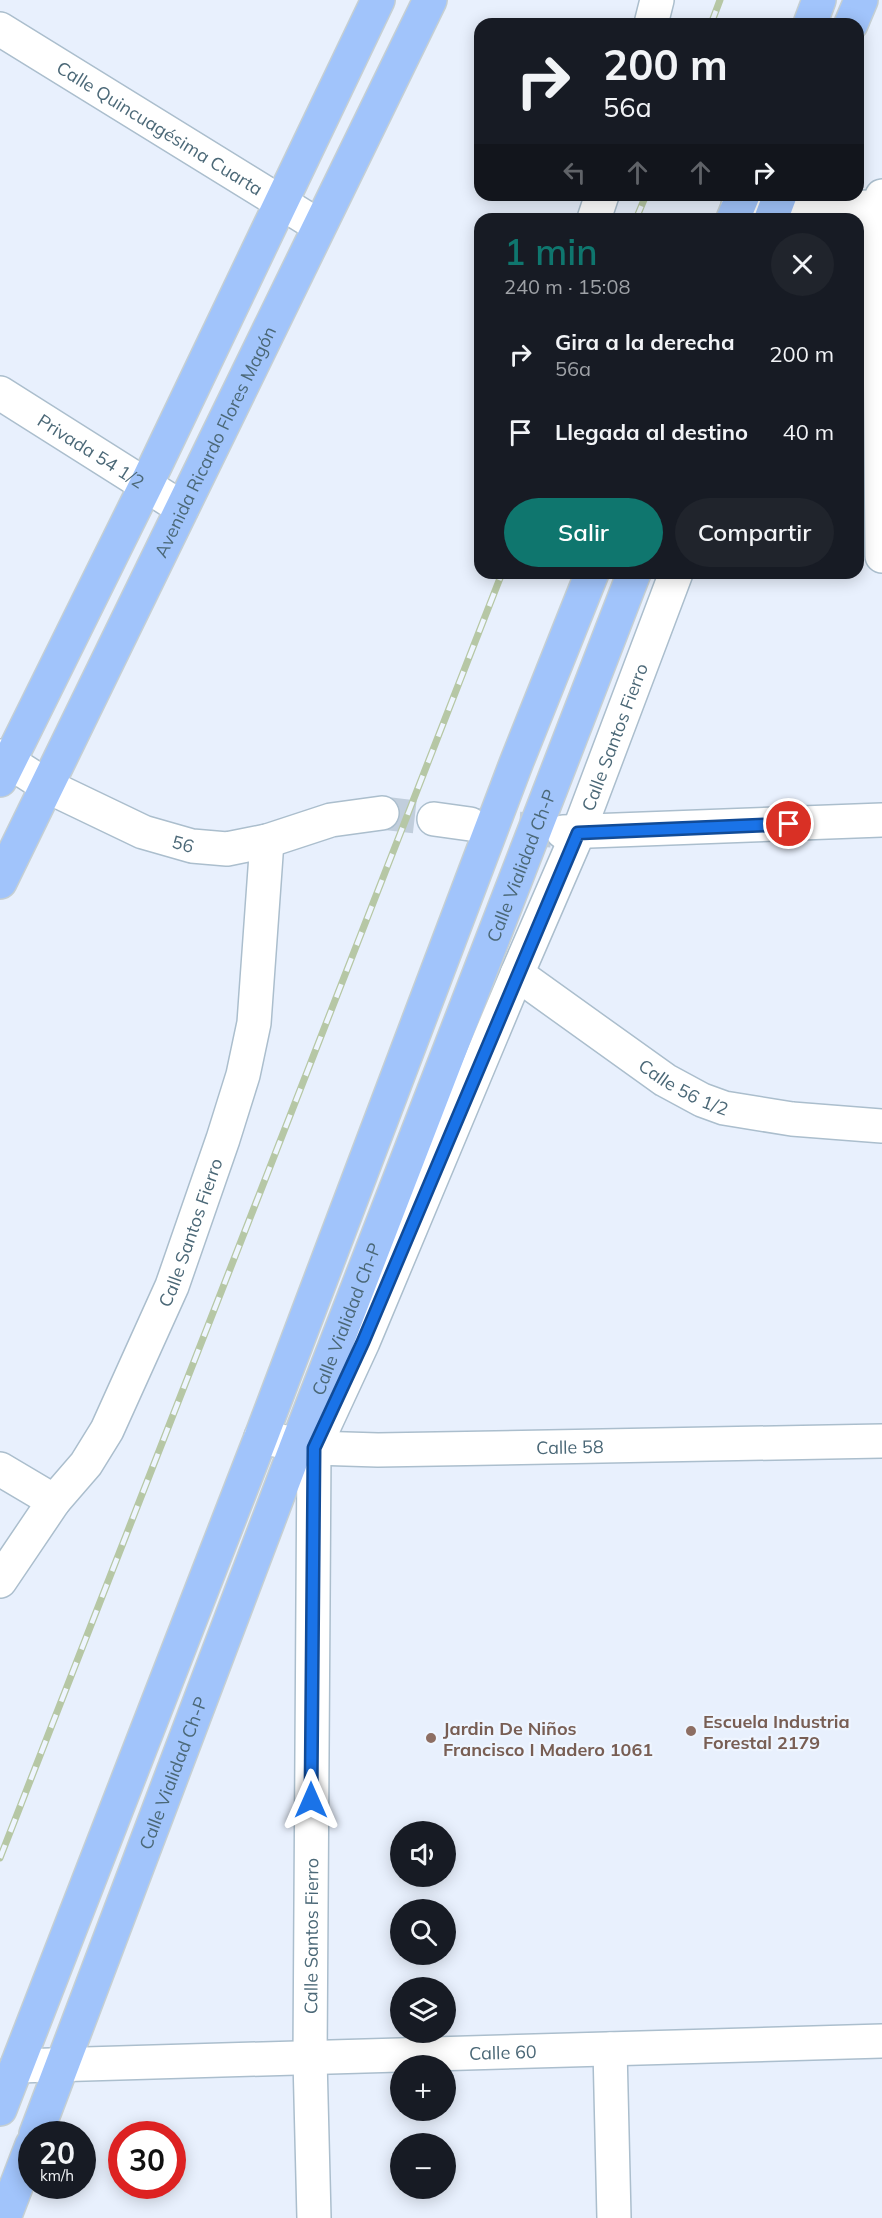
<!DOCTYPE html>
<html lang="es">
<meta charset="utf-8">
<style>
:root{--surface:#171b24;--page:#20242c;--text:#f1f3f6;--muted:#9ea1a6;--accent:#0f766e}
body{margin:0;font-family:Mulish,sans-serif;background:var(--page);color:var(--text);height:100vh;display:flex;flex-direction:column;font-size:22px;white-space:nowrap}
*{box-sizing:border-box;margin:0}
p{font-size:20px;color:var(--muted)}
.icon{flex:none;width:33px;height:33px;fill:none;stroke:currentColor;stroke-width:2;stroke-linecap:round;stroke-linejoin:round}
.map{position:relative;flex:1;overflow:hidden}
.details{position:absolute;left:474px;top:213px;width:390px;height:366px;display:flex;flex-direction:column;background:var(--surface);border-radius:18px;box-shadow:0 3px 15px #0003}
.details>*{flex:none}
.top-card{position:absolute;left:474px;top:18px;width:390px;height:183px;border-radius:18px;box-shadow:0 3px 15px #0003;background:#171b24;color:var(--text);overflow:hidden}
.fabs{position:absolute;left:390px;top:1821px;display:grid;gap:12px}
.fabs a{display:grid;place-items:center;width:66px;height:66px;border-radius:50%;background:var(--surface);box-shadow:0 3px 15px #0003;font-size:30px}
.speed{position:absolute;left:18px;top:2121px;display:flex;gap:12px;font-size:30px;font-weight:700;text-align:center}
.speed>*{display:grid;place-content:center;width:78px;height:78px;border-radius:50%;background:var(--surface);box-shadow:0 3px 15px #0003;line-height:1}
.speed small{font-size:15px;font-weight:400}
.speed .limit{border:9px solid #d22;background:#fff;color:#111}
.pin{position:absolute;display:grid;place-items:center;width:51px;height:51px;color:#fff;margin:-26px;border:3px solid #fff;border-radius:50%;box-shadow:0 2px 6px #0007}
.me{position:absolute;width:66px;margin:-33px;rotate:0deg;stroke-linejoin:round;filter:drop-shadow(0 0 4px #0008)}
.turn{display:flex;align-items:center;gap:21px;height:126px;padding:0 30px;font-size:27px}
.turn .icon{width:78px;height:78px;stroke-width:2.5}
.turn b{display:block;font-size:42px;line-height:51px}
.lanes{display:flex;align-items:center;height:57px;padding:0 30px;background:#0003;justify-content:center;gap:30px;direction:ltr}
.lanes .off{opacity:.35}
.round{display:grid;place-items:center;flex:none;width:63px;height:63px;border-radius:32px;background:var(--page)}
.summary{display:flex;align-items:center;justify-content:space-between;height:102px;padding:0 30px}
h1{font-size:36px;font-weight:600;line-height:45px;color:var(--accent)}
.primary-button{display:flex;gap:12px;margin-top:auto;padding:12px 30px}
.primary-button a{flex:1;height:69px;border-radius:36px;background:var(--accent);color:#fff;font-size:24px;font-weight:600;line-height:69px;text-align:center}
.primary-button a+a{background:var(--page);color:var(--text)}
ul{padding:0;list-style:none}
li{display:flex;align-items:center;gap:18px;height:78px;padding:0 30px}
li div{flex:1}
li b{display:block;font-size:22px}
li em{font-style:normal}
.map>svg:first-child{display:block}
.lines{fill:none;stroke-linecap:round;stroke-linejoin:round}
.minor-tunnel{stroke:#c1cedc;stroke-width:33;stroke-dasharray:33 16;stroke-linecap:butt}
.minor-casing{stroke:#abbecd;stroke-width:36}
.major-casing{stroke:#c5cfd3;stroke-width:36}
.minor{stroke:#fff;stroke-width:33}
.major{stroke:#a1c4fb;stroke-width:33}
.rail-casing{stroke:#b6c7a5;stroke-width:7}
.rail{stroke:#eef5ff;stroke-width:4.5;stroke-dasharray:14;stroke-linecap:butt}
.route-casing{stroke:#114b97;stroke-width:15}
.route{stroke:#1a73e8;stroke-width:10}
.education-dot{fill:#8d6e63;stroke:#eef5ff;stroke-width:2}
.labels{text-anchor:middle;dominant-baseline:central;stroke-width:4.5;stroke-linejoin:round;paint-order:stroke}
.street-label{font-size:18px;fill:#4b6877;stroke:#eef5ff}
.education-label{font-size:18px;font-weight:bold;fill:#785e54;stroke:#eef5ff;text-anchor:start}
</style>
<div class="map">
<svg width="882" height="2218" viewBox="0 0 882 2218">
<rect width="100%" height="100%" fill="#e8f0fd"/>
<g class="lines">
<!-- minor-tunnel -->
<path class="minor-tunnel" d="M 382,813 L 434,819
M 470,824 L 563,832"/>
<defs>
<g id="minor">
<path d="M 651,24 L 657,0"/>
<path id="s1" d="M 0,29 L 319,226"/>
<path d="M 882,196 L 879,207 L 882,556"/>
<path d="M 738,206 L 775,208 L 882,207"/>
<path d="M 594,219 L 602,195"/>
<path id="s2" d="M 0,393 L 182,508"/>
<path id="s3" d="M 0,756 L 47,786 L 143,832 L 192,846 L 227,849 L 267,841 L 331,820 L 382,813"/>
<path d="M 434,819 L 470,824"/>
<path d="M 563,832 L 882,820"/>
<path id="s4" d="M 517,974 L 665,1080 L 702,1100 L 724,1108 L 792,1119 L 882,1126"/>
<path id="s5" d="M 261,1437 L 314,1448 L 378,1450 L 882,1441"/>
<path d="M 0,1469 L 54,1501"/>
<path id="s6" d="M 0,1581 L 54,1501 L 86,1464 L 107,1430 L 172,1286 L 223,1139 L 243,1075 L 254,1023 L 267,841"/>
<path d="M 610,2049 L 614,2218"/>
<path id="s7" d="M 17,2066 L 882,2041"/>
<path id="s8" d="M 314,2218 L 310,2059 L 314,1448 L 363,1342 L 517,974 L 578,833 L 676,573"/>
</g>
<g id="major">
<path d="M 810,24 L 819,0"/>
<path d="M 851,24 L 861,0"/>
<path d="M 733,219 L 743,195"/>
<path d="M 771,219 L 780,195"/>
<path d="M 0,780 L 146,485 L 378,0"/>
<path id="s9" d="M 0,882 L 430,0"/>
<path d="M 0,2109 L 261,1437 L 517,761 L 592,573"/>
<path id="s10" d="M 36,2134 L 297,1445 L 634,573"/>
<path d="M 4,2218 L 32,2145"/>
</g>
</defs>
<!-- minor casing -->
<use href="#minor" class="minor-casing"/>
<!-- major casing -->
<use href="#major" class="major-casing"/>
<!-- minor -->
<use href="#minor" class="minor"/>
<!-- major -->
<use href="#major" class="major"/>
<defs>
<path id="rail" d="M 711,24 L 720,0
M 636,219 L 646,195
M 0,1858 L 502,573"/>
</defs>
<!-- rail casing -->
<use href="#rail" class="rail-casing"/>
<!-- rail -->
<use href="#rail" class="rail"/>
</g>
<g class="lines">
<defs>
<path id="route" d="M 311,1800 L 314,1448 L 363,1342 L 578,833 L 789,824"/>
</defs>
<!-- route casing -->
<use href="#route" class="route-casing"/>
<!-- route -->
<use href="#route" class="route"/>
</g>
<!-- markers -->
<g class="education-dot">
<circle cx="691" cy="1731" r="6"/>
<circle cx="431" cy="1738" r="6"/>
</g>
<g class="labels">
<!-- street labels -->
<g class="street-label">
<text stroke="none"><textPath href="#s1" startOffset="188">Calle Quincuagésima Cuarta</textPath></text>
<text stroke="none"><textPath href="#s9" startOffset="490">Avenida Ricardo Flores Magón</textPath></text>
<text stroke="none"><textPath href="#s2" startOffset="108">Privada 54 1/2</textPath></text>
<text stroke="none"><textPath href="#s8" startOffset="1542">Calle Santos Fierro</textPath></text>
<text stroke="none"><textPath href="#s3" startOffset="204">56</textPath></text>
<text stroke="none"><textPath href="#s10" startOffset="1358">Calle Vialidad Ch-P</textPath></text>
<text stroke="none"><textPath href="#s4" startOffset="202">Calle 56 1/2</textPath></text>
<text stroke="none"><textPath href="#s6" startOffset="400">Calle Santos Fierro</textPath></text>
<text stroke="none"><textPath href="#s10" startOffset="872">Calle Vialidad Ch-P</textPath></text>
<text stroke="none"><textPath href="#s5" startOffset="310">Calle 58</textPath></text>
<text stroke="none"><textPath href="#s10" startOffset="386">Calle Vialidad Ch-P</textPath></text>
<text stroke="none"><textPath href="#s8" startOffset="282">Calle Santos Fierro</textPath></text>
<text stroke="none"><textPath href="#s7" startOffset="486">Calle 60</textPath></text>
</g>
<!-- education labels -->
<g class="education-label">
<text x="703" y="1721">Escuela Industria<tspan x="703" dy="21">Forestal 2179</tspan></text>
<text x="443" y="1728">Jardin De Niños<tspan x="443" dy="21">Francisco I Madero 1061</tspan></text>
</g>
</g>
</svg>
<div class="fabs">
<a><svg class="icon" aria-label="sound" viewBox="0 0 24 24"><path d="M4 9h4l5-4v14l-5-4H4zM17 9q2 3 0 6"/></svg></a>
<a><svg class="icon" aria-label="search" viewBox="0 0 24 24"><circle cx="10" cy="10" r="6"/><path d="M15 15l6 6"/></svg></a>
<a><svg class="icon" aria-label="layers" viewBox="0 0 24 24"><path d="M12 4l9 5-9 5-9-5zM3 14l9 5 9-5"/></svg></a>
<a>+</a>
<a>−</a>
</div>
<div class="speed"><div>20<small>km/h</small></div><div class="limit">30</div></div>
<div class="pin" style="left:789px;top:824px;background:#d93025"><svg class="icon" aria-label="arrive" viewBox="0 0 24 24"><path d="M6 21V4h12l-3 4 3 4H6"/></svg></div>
<svg class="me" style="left:311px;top:1800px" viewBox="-20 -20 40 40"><path d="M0-17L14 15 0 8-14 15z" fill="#1a73e8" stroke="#fff" stroke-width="4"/></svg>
<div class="top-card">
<div class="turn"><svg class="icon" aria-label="right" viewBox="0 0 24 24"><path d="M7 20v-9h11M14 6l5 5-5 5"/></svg><div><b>200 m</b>56a</div></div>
<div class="lanes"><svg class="icon off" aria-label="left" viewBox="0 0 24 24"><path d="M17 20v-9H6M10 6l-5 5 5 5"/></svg><svg class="icon off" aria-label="ahead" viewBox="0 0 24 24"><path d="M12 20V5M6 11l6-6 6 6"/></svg><svg class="icon off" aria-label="ahead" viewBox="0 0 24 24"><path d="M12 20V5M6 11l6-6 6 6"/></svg><svg class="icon" aria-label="right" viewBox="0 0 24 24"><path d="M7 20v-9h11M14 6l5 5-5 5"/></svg></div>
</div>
<section class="details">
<div class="summary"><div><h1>1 min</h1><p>240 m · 15:08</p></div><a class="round"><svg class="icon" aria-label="close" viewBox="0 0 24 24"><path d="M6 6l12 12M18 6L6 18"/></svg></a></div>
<ul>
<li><svg class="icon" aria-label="right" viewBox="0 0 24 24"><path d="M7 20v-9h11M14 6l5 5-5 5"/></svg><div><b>Gira a la derecha</b><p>56a</p></div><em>200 m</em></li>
<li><svg class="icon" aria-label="arrive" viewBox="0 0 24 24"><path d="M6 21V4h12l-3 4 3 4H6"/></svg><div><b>Llegada al destino</b></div><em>40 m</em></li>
</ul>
<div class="primary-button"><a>Salir</a><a>Compartir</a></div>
</section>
</div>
